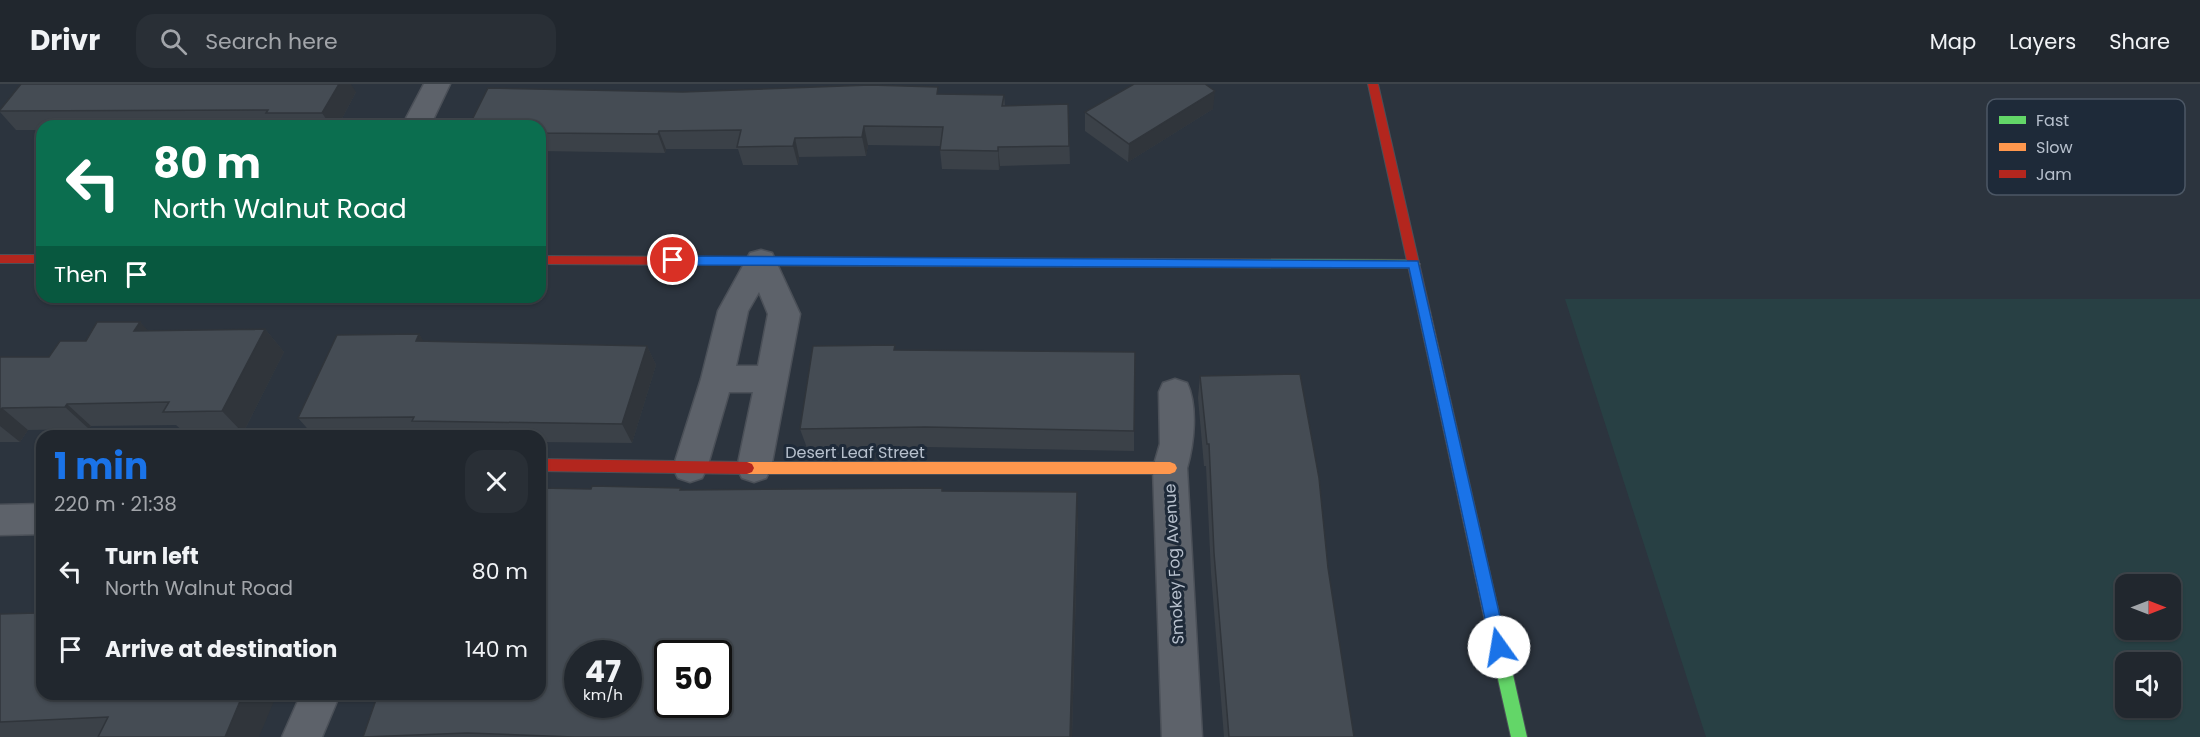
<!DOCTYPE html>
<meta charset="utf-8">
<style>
:root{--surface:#21272e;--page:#292f36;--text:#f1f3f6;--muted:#a2a5aa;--line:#3e444a;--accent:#1a73e8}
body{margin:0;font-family:Poppins,sans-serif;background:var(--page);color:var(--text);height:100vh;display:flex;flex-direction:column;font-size:22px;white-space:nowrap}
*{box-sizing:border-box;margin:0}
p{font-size:20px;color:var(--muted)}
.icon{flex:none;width:33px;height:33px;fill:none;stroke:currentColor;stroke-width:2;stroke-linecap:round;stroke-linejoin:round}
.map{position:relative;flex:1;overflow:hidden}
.details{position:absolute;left:36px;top:346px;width:510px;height:270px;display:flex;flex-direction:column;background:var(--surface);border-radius:18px;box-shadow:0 2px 4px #0004,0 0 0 2px var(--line)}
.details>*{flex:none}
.hud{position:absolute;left:36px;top:36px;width:510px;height:183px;border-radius:18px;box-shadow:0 2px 4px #0004,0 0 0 2px var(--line);background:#0b6e4f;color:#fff;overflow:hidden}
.needle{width:39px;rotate:90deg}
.fabs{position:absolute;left:2115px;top:490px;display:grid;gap:12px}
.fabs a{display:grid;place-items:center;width:66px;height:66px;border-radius:12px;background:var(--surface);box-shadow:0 2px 4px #0004,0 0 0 2px var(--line);font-size:30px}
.speed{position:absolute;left:564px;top:556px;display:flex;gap:12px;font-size:30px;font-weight:700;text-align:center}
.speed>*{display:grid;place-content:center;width:78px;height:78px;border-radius:50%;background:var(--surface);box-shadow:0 2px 4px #0004,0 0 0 2px var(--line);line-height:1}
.speed small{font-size:15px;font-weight:400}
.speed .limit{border:3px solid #111;border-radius:9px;background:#fff;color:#111}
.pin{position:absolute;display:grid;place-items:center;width:51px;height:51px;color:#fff;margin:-26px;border:3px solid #fff;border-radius:50%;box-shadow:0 2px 6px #0007}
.me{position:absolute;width:66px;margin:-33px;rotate:347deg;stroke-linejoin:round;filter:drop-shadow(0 0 4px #0008)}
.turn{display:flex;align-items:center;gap:21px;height:126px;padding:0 18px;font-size:27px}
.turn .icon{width:78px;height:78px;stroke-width:2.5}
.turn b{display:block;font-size:42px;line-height:51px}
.then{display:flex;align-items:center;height:57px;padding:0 18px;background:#0003;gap:12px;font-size:22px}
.round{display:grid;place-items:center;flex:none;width:63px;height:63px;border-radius:18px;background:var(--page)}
.head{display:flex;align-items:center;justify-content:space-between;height:102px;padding:0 18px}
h1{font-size:36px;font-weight:700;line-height:45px;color:var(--accent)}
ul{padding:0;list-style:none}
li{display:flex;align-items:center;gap:18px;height:78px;padding:0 18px}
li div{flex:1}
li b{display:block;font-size:22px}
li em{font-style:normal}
header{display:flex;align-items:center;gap:36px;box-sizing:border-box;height:84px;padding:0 30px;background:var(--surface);border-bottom:2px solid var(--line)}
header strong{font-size:28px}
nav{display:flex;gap:33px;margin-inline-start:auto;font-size:21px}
.search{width:420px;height:54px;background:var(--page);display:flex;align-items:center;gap:15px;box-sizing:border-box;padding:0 21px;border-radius:18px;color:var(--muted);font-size:22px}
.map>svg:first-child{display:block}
.green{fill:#284044;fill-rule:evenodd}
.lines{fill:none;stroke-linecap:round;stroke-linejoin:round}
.street-casing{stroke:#4b5058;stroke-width:3}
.fast-casing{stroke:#4b5058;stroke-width:2}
.slow-casing{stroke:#4b5058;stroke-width:2}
.jam-casing{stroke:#4b5058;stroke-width:2}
.street{fill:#5d626a;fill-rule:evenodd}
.fast{fill:#63d668;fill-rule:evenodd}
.slow{fill:#ff974d;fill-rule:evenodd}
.jam{fill:#b3261e;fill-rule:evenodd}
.wall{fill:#3b4148}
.shaded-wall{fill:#30353b}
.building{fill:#454c54;stroke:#30353b;stroke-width:1.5;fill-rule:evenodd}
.route{fill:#1a73e8;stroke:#114b97;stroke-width:1.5}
.labels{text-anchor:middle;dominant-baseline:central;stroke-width:6;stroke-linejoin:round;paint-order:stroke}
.street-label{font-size:16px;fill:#b7c0cd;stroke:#1e2a39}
.key{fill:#1e2a39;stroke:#4c5765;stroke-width:1.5}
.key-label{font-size:16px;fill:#b7c0cd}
</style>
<header>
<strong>Drivr</strong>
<div class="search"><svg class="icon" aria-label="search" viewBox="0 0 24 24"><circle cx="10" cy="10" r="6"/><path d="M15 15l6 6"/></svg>Search here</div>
<nav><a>Map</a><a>Layers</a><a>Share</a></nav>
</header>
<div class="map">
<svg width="2200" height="653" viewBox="0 0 2200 653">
<rect width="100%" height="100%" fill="#2c343e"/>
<!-- green -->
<path class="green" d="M 1565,215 L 2200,215 L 2200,653 L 1706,653 ZM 2126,501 L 2170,501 L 2170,546 L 2126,546 ZM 2126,579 L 2170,579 L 2170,624 L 2126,624 Z"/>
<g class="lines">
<defs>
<path id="street" d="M 424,0 L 450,0 L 430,42 L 402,42 Z
M 761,166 L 772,169 L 800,230 L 771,384 L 766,394 L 754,398 L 742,394 L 737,384 L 753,308 L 729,308 L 707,384 L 702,394 L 690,398 L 678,394 L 673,384 L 701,295 L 718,227 L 750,169 ZM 759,208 L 768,230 L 758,282 L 736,282 L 748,227 Z
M 1175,295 L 1187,299 C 1198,322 1194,360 1187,384 L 1202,653 L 1162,653 L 1153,384 L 1160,360 L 1159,308 L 1163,299 Z
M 42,420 L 42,450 L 0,451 L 0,421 Z
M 301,610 L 340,610 L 322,653 L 282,653 Z"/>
<path id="fast" d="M 1184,175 L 1414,176 L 1420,180 L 1414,184 L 1184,183 L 1178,179 Z
M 1494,535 L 1499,537 L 1502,542 L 1527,653 L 1511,653 L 1486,542 L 1489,537 Z"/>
<path id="slow" d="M 895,174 L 1184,175 L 1190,179 L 1184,183 L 895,182 L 889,178 Z
M 1424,222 L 1430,227 L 1502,542 L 1499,547 L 1494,549 L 1489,547 L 1486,542 L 1418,227 Z
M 747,378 L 1170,378 L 1175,380 L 1177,384 L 1175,388 L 1170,390 L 747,390 L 742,388 L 740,384 L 742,380 Z"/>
<path id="jam" d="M 1368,0 L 1378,0 L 1430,227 L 1424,232 L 1418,227 Z
M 0,171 L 42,171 L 42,179 L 0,179 Z
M 540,172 L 895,174 L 901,178 L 895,182 L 540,180 Z
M 540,375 L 747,378 L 752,380 L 754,384 L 752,388 L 747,390 L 540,387 Z"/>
</defs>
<!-- street casing -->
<use href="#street" class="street-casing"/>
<!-- fast casing -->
<use href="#fast" class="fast-casing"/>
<!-- slow casing -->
<use href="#slow" class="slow-casing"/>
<!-- jam casing -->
<use href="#jam" class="jam-casing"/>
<!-- street -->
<use href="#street" class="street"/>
<!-- fast -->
<use href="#fast" class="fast"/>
<!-- slow -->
<use href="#slow" class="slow"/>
<!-- jam -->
<use href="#jam" class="jam"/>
</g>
<!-- wall -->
<path class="wall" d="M 356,8 L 338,42 L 42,42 L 42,46 L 16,46 L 0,28 L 0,26 Z
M 683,8 L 1004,11 L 1005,22 L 1068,20 L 1070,80 L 1000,82 L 999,86 L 942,85 L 940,66 L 940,62 L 868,61 L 866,72 L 799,73 L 798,81 L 743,81 L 738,65 L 666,65 L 665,69 L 540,67 L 540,42 Z
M 1213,25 L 1128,78 L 1085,47 L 1085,28 Z
M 140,238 L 148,247 L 265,245 L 284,268 L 243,349 L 186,350 L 176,341 L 91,342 L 89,345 L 28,346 L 20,358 L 0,358 L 0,273 L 49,273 L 86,257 Z
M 419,250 L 423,257 L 647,262 L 656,281 L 632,359 L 540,358 L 540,352 L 314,352 L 298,334 Z
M 896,266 L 1134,347 L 1134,367 L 928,363 L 807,364 L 800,345 Z
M 1200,292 L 1328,484 L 1354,653 L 1224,653 L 1211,489 L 1206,382 L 1204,382 L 1198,314 Z
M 942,404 L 943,407 L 1078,430 L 1072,653 L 363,653 L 682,406 Z
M 0,530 L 259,653 L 0,653 Z"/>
<!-- shaded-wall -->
<path class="shaded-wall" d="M 339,0 L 351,0 L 356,8 L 338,42 L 331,42 L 322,29 Z
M 1215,7 L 1213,25 L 1128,78 L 1129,60 Z
M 864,42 L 868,61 L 866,72 L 862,53 Z
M 659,47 L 666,65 L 665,69 L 658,50 Z
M 795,54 L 799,73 L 798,81 L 793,62 Z
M 998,63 L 1000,82 L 999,86 L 998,67 Z
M 140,238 L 161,260 L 134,247 Z
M 265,245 L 284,268 L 243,349 L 222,327 Z
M 419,250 L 432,270 L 416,257 Z
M 647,262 L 656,281 L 632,359 L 622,340 Z
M 67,320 L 91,342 L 89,345 L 65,323 Z
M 2,324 L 28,346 L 20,358 L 0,342 L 0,327 Z
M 1077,408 L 1078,430 L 1072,653 L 1070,653 Z
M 243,610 L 277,610 L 259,653 L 225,653 Z"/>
<!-- building -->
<path class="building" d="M 21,0 L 339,0 L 322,29 L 266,29 L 268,26 L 0,27 L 0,26 Z
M 1134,0 L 1205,0 L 1215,7 L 1129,60 L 1085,28 Z
M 870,1 L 938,3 L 937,10 L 1004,11 L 1002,22 L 1068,20 L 1069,62 L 998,63 L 998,67 L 940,66 L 943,43 L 864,42 L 862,53 L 795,54 L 793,62 L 737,63 L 741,46 L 659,47 L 658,50 L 540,49 L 540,42 L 469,42 L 488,4 L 683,8 Z
M 97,238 L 140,238 L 134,247 L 265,245 L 222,327 L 163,328 L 169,318 L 67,320 L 65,323 L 2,324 L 0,327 L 0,273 L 49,273 L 60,257 L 86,257 Z
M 419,250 L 416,257 L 647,262 L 622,340 L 412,337 L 414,333 L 298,334 L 337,251 Z
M 895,261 L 894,266 L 1135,268 L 1134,347 L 925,343 L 800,345 L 813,262 Z
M 1300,290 L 1319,394 L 1328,484 L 1354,653 L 1229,653 L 1214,469 L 1209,360 L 1207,360 L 1200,292 Z
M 592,402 L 681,404 L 680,406 L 942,404 L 942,407 L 1077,408 L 1070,653 L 574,653 L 467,649 L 363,653 L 378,610 L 540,610 L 540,404 L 591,405 ZM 578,570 L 628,570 L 628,621 L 578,621 ZM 668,570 L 718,570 L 718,621 L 668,621 Z
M 42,520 L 42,610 L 243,610 L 225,653 L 98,653 L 108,633 L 0,638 L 0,530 L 37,529 Z"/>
<!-- route -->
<path class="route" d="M 673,172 L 1418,177 L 1507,563 L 1505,568 L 1499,570 L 1494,568 L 1491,563 L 1409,184 L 673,181 L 666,176 Z"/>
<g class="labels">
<!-- street labels -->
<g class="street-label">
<text x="855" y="368">Desert Leaf Street</text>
<text transform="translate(1174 480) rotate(-93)">Smokey Fog Avenue</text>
</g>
</g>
<!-- legend -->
<rect x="1987" y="15" width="198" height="96" rx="9" class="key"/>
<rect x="1999" y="32" width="27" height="8" fill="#63d668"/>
<rect x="1999" y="59" width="27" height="8" fill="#ff974d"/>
<rect x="1999" y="86" width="27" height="8" fill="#b3261e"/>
<g class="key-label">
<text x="2036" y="42">Fast</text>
<text x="2036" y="69">Slow</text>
<text x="2036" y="96">Jam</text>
</g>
</svg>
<div class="fabs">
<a><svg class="needle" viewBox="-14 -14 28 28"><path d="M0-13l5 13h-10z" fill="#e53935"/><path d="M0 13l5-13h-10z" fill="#a2a5aa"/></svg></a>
<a><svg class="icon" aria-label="sound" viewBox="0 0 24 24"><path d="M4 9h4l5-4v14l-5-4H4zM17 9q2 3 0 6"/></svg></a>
</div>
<div class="speed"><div>47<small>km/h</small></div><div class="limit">50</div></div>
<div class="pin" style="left:673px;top:176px;background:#d93025"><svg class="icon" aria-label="arrive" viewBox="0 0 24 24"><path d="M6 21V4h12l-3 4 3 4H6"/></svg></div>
<svg class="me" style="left:1499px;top:563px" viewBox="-20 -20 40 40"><circle r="19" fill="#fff"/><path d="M0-13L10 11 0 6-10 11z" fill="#1a73e8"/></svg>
<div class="hud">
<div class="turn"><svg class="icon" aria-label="left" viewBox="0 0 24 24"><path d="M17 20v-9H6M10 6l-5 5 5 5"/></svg><div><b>80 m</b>North Walnut Road</div></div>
<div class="then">Then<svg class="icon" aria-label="arrive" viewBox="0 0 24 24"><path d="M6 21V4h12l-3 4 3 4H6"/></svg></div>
</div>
<section class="details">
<div class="head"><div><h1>1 min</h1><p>220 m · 21:38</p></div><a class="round"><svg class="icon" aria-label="close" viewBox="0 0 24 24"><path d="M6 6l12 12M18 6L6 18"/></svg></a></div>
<ul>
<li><svg class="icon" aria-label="left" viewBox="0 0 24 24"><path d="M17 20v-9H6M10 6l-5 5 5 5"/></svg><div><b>Turn left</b><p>North Walnut Road</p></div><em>80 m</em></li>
<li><svg class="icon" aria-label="arrive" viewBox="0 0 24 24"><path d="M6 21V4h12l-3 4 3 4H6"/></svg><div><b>Arrive at destination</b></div><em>140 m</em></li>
</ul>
</section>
</div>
